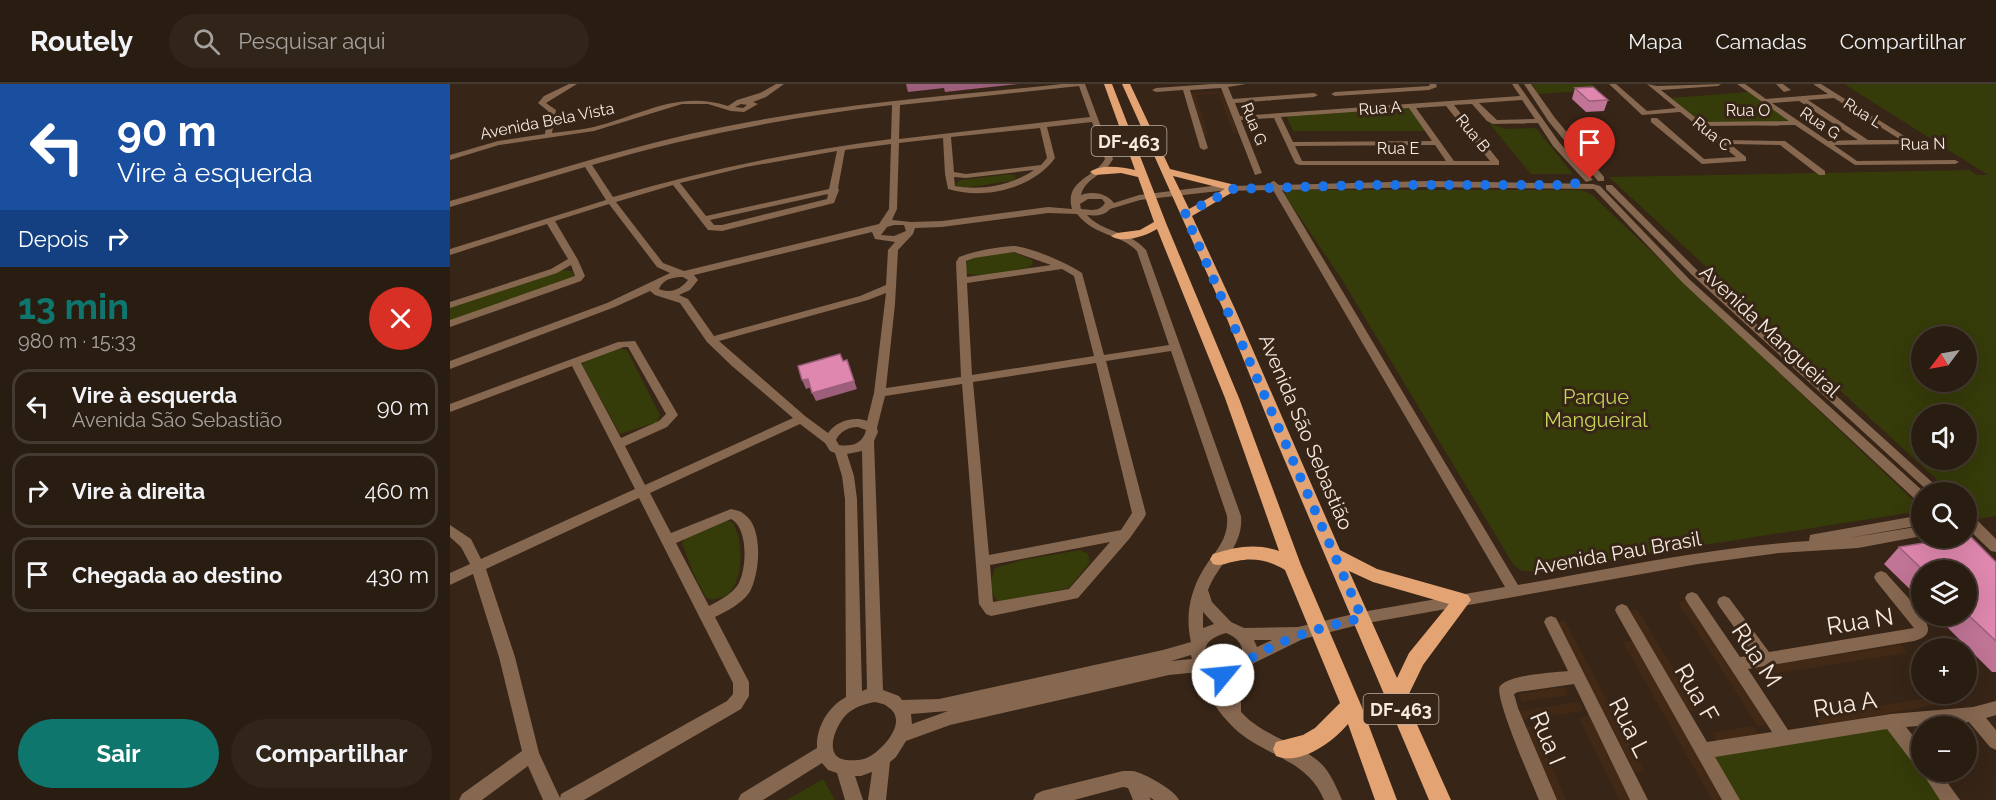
<!DOCTYPE html>
<html lang="pt">
<meta charset="utf-8">
<style>
:root{--surface:#291c11;--page:#31251a;--text:#f1f3f6;--muted:#a5a19f;--line:#453a31;--accent:#0f766e}
body{margin:0;font-family:Raleway,sans-serif;background:var(--page);color:var(--text);height:100vh;display:flex;flex-direction:column;font-size:22px;white-space:nowrap}
*{box-sizing:border-box;margin:0}
p{font-size:20px;color:var(--muted)}
.icon{flex:none;width:33px;height:33px;fill:none;stroke:currentColor;stroke-width:2;stroke-linecap:round;stroke-linejoin:round}
.map{position:relative;flex:1;overflow:hidden}
.panel{display:flex;flex-direction:column;background:var(--surface);width:450px}
.panel>*{flex:none}
.top-card{background:#1a4fa0;color:#fff;overflow:hidden}
.needle{width:39px;rotate:238deg}
.controls{position:absolute;left:1461px;top:242px;display:grid;gap:12px}
.controls a{display:grid;place-items:center;width:66px;height:66px;border-radius:50%;background:var(--surface);box-shadow:0 6px 24px #0002,0 0 0 2px var(--line);font-size:30px}
.pin{position:absolute;display:grid;place-items:center;width:51px;height:51px;color:#fff;margin:-62px -26px;border-radius:50% 50% 50% 0;rotate:-45deg;box-shadow:0 0 6px #0007}
.pin .icon{rotate:45deg}
.me{position:absolute;width:66px;margin:-33px;rotate:62deg;stroke-linejoin:round;filter:drop-shadow(0 0 4px #0008)}
.turn{display:flex;align-items:center;gap:21px;height:126px;padding:0 18px;font-size:27px}
.turn .icon{width:78px;height:78px;stroke-width:2.5}
.turn b{display:block;font-size:42px;line-height:51px}
.then{display:flex;align-items:center;height:57px;padding:0 18px;background:#0003;gap:12px;font-size:22px}
.round{display:grid;place-items:center;flex:none;width:63px;height:63px;border-radius:32px;background:var(--page)}
.summary{display:flex;align-items:center;justify-content:space-between;height:102px;padding:0 18px}
h1{font-size:36px;font-weight:700;line-height:45px;color:var(--accent)}
.primary-button{display:flex;gap:12px;margin-top:auto;padding:12px 18px}
.primary-button a{flex:1;height:69px;border-radius:36px;background:var(--accent);color:#fff;font-size:24px;font-weight:700;line-height:69px;text-align:center}
.primary-button a+a{background:var(--page);color:var(--text)}
ul{padding:0;list-style:none}
li{display:flex;align-items:center;gap:18px;height:75px;margin:0 12px 9px;padding:0 6px;border:3px solid var(--line);border-radius:18px}
li div{flex:1}
li b{display:block;font-size:22px}
li em{font-style:normal}
header{display:flex;align-items:center;gap:36px;box-sizing:border-box;height:84px;padding:0 30px;background:var(--surface);border-bottom:2px solid var(--line)}
header strong{font-size:28px}
nav{display:flex;gap:33px;margin-inline-start:auto;font-size:21px}
.search{width:420px;height:54px;background:var(--page);display:flex;align-items:center;gap:15px;box-sizing:border-box;padding:0 21px;border-radius:33px;color:var(--muted);font-size:22px}
main{display:flex;flex:1;min-height:0}
.map>svg:first-child{display:block}
.built{fill:#422916}
.green{fill:#353b09;fill-rule:evenodd}
.lines{fill:none;stroke-linecap:round;stroke-linejoin:round}
.minor{fill:#866750;fill-rule:evenodd}
.major{fill:#e3a373;fill-rule:evenodd}
.wall{fill:#c07496}
.shaded-wall{fill:#9c5e7a}
.building{fill:#df87ae;stroke:#9c5e7a;stroke-width:1.5}
.route{stroke:#1a73e8;stroke-width:10;stroke-dasharray:0 18}
.labels{text-anchor:middle;dominant-baseline:central;stroke-width:6;stroke-linejoin:round;paint-order:stroke}
.far-street-label{font-size:16px;fill:#f7eae1;stroke:#372517}
.shield{fill:#372517;stroke:#bdafa4;stroke-width:1.5}
.shield-label{font-size:18px;font-weight:bold;fill:#f7eae1}
.street-label{font-size:20px;fill:#f7eae1;stroke:#372517}
.park-label{font-size:20px;fill:#c5d55c;stroke:#372517}
.near-street-label{font-size:24px;fill:#f7eae1;stroke:#372517}
</style>
<header>
<strong>Routely</strong>
<div class="search"><svg class="icon" aria-label="search" viewBox="0 0 24 24"><circle cx="10" cy="10" r="6"/><path d="M15 15l6 6"/></svg>Pesquisar aqui</div>
<nav><a>Mapa</a><a>Camadas</a><a>Compartilhar</a></nav>
</header>
<main>
<section class="panel">
<div class="top-card">
<div class="turn"><svg class="icon" aria-label="left" viewBox="0 0 24 24"><path d="M17 20v-9H6M10 6l-5 5 5 5"/></svg><div><b>90 m</b>Vire à esquerda</div></div>
<div class="then">Depois<svg class="icon" aria-label="right" viewBox="0 0 24 24"><path d="M7 20v-9h11M14 6l5 5-5 5"/></svg></div>
</div>
<div class="summary"><div><h1>13 min</h1><p>980 m · 15:33</p></div><a class="round" style="background:#d93025;color:#fff"><svg class="icon" aria-label="close" viewBox="0 0 24 24"><path d="M6 6l12 12M18 6L6 18"/></svg></a></div>
<ul>
<li><svg class="icon" aria-label="left" viewBox="0 0 24 24"><path d="M17 20v-9H6M10 6l-5 5 5 5"/></svg><div><b>Vire à esquerda</b><p>Avenida São Sebastião</p></div><em>90 m</em></li>
<li><svg class="icon" aria-label="right" viewBox="0 0 24 24"><path d="M7 20v-9h11M14 6l5 5-5 5"/></svg><div><b>Vire à direita</b></div><em>460 m</em></li>
<li><svg class="icon" aria-label="arrive" viewBox="0 0 24 24"><path d="M6 21V4h12l-3 4 3 4H6"/></svg><div><b>Chegada ao destino</b></div><em>430 m</em></li>
</ul>
<div class="primary-button"><a>Sair</a><a>Compartilhar</a></div>
</section>
<div class="map">
<svg width="1546" height="716" viewBox="0 0 1546 716">
<rect width="100%" height="100%" fill="#372517"/>
<!-- built -->
<path class="built" d="M 769,7 L 773,10 L 788,49 L 783,49 L 769,9 L 746,11 L 758,51 L 754,51 L 742,12 L 743,9 Z
M 1236,517 L 1317,641 L 1308,642 L 1228,518 Z
M 1187,525 L 1248,626 L 1239,627 L 1179,526 Z
M 1115,537 L 1194,687 L 1185,688 L 1108,538 Z
M 1182,557 L 1272,716 L 1262,716 L 1173,558 Z
M 1451,561 L 1457,569 L 1309,592 L 1304,584 Z
M 1114,603 L 1118,611 L 1072,618 L 1068,610 Z
M 1492,611 L 1498,619 L 1370,641 L 1365,633 Z
M 1129,618 L 1133,627 L 1073,636 L 1069,627 Z
M 1139,632 L 1180,716 L 1169,716 L 1129,634 Z
M 1084,642 L 1116,716 L 1106,716 L 1075,643 Z
M 1303,642 L 1309,650 L 1267,657 L 1262,649 Z"/>
<!-- green -->
<path class="green" d="M 1082,0 L 1142,0 L 1149,6 L 1088,10 Z
M 1394,0 L 1546,0 L 1546,432 L 1529,435 L 1517,424 L 1516,408 L 1500,408 L 1159,93 L 1520,86 L 1527,91 L 1538,91 ZM 1472,252 L 1516,252 L 1516,297 L 1472,297 ZM 1472,330 L 1516,330 L 1516,375 L 1472,375 Z
M 1300,8 L 1342,37 L 1253,39 L 1219,14 Z
M 956,23 L 960,24 L 977,47 L 843,47 L 836,31 Z
M 1039,39 L 1056,45 L 1086,44 L 1123,90 L 1081,90 Z
M 560,90 L 565,91 L 566,94 L 561,97 L 513,104 L 505,101 L 510,96 Z
M 840,106 L 1131,106 L 1141,110 L 1465,418 L 1464,428 L 1083,488 L 1070,486 L 1063,480 L 891,194 L 834,110 Z
M 562,168 L 582,176 L 583,180 L 577,184 C 558,187 534,195 516,189 L 515,180 L 520,174 Z
M 112,186 L 122,187 L 124,193 L 0,238 L 0,223 Z
M 168,264 L 177,266 L 210,331 L 207,338 L 170,350 L 132,281 L 135,276 Z
M 276,436 L 283,439 C 296,461 295,523 256,514 L 243,489 L 232,459 L 236,453 Z
M 630,466 L 638,470 L 640,478 L 619,504 L 554,517 L 547,517 C 539,506 540,496 545,484 L 572,476 Z
M 1440,638 L 1471,680 L 1472,687 L 1498,716 L 1282,716 L 1253,668 Z
M 373,695 L 385,716 L 337,716 Z"/>
<g class="lines">
<!-- minor -->
<path class="minor" d="M 119,0 L 127,0 L 96,19 L 106,26 L 102,49 C 116,47 130,46 144,43 C 192,31 227,6 278,22 L 287,16 L 310,9 L 326,0 L 334,0 L 316,13 L 303,18 L 308,20 L 294,28 L 281,27 L 258,20 L 232,20 L 144,47 L 49,61 L 0,76 L 0,71 L 48,57 L 95,50 L 98,27 L 88,19 L 94,12 ZM 291,20 L 297,21 L 293,24 L 285,23 Z
M 612,0 L 635,0 L 663,75 C 655,91 635,94 631,111 C 643,107 656,109 664,119 L 689,111 L 778,100 L 782,102 L 821,101 L 821,98 L 824,97 L 829,101 L 978,97 L 1143,100 L 1150,102 L 1239,195 L 1474,408 L 1472,408 L 1472,419 L 1467,417 L 1233,199 L 1144,105 L 978,103 L 832,106 L 1068,501 C 1165,484 1262,463 1359,457 L 1360,451 L 1365,450 L 1472,431 L 1472,441 L 1398,454 L 1472,442 L 1472,452 L 1408,464 L 1329,469 L 1248,480 L 912,540 L 853,555 L 804,579 L 795,591 L 791,609 L 791,628 C 813,652 844,657 867,676 C 879,685 886,702 892,716 L 874,716 C 860,682 830,675 801,657 C 778,643 756,614 749,588 L 719,591 L 500,641 L 456,657 L 446,673 L 440,678 L 436,716 L 418,716 L 422,688 L 411,692 L 405,692 L 413,716 L 395,716 L 387,689 L 378,686 L 372,679 L 313,716 L 288,716 L 291,710 L 367,664 C 366,643 378,623 396,613 L 395,415 L 392,392 L 385,369 L 380,367 L 375,359 L 350,340 L 200,409 L 221,449 L 281,425 C 285,426 291,427 294,430 C 314,443 310,491 299,509 C 291,520 277,527 265,533 L 299,598 L 299,612 L 291,625 L 134,716 L 93,716 L 78,682 L 32,716 L 9,716 L 12,710 L 72,667 L 49,573 L 23,490 L 0,501 L 0,489 L 20,480 L 11,463 L 0,453 L 0,441 L 21,455 L 31,475 L 185,405 L 122,282 L 0,328 L 0,320 L 168,258 L 185,257 L 228,331 L 217,343 L 175,362 L 195,401 L 343,334 L 282,282 L 257,258 L 230,219 L 205,211 L 200,207 L 165,223 L 0,285 L 0,277 L 157,219 L 220,189 L 207,183 L 159,120 L 105,137 L 128,176 L 135,192 L 131,197 L 0,243 L 0,236 L 125,192 L 121,181 L 107,189 L 0,224 L 0,218 L 101,185 L 118,175 L 97,140 L 0,171 L 0,165 L 156,116 L 135,83 L 0,123 L 0,117 C 101,88 201,55 304,37 C 406,18 509,11 612,0 ZM 629,2 L 640,33 L 449,55 L 450,21 ZM 442,21 L 441,55 C 347,67 254,86 163,113 L 142,81 C 241,52 340,33 442,21 ZM 642,38 L 655,75 C 645,94 614,96 622,125 L 598,123 L 492,137 L 461,138 L 442,136 L 447,125 L 449,59 L 493,54 L 495,90 L 498,105 C 533,116 583,105 605,74 L 597,43 ZM 590,44 L 597,74 L 591,81 L 516,90 L 504,88 L 501,53 ZM 441,60 L 439,125 L 429,140 L 234,187 L 213,179 L 166,118 L 223,101 L 258,146 L 272,147 L 384,119 L 389,106 L 388,104 L 395,66 ZM 387,67 L 379,105 L 256,132 L 230,99 L 296,83 ZM 584,86 C 562,101 531,107 505,102 L 504,93 L 516,94 ZM 823,106 L 1055,503 L 912,528 L 848,543 L 794,544 L 781,538 L 762,518 L 758,506 C 768,480 794,462 791,432 L 696,166 C 680,147 653,149 637,131 C 645,132 654,132 660,125 L 690,116 L 769,107 ZM 378,110 L 377,115 L 272,141 L 264,141 L 260,136 ZM 638,115 L 652,115 L 655,119 C 649,128 642,126 631,125 L 630,120 ZM 598,129 L 627,130 C 646,153 669,149 687,167 L 719,261 L 654,271 L 632,189 C 619,180 579,162 563,162 C 546,163 525,167 509,173 L 506,178 L 511,293 L 436,304 L 445,220 L 448,166 L 463,150 L 465,144 L 492,143 ZM 444,141 L 454,141 L 456,147 L 444,152 L 431,151 L 437,143 ZM 422,148 L 425,155 L 445,158 L 438,166 L 436,201 L 410,212 L 264,252 L 238,215 L 229,211 L 240,206 L 248,196 L 244,191 ZM 564,168 L 601,181 L 517,193 L 516,177 L 524,174 ZM 612,185 L 624,192 L 644,272 L 522,291 L 517,199 ZM 233,193 L 238,196 C 231,205 221,210 209,205 C 213,195 223,193 233,193 ZM 436,209 L 424,309 L 417,337 C 403,332 387,337 378,349 L 355,332 L 269,257 L 418,216 ZM 174,263 L 178,263 L 216,330 L 209,337 L 171,354 L 131,279 ZM 721,267 L 777,432 C 779,456 765,467 753,486 C 740,508 735,532 741,558 L 713,566 L 489,615 L 452,616 L 449,612 L 433,606 L 424,357 L 428,348 L 427,344 L 435,312 L 512,300 L 529,520 L 536,530 L 541,532 L 628,514 L 680,454 L 694,434 L 696,430 L 656,277 ZM 646,279 L 682,429 L 671,446 L 539,471 L 523,298 ZM 408,343 L 416,346 C 413,360 401,363 389,361 L 386,356 C 390,347 399,343 408,343 ZM 412,367 L 417,605 L 412,607 L 407,415 L 404,392 L 397,370 ZM 189,414 L 283,599 L 283,610 L 277,617 L 111,710 L 110,714 L 89,669 L 65,573 L 36,485 ZM 281,435 C 299,444 297,488 287,502 C 280,511 269,517 259,522 L 226,459 ZM 660,458 L 619,505 L 543,518 L 540,481 ZM 753,528 L 764,540 L 753,544 ZM 776,549 C 809,562 786,597 758,576 C 750,560 762,553 776,549 ZM 804,556 L 822,556 L 807,563 ZM 741,571 L 742,575 L 721,577 ZM 767,596 L 778,596 L 775,608 L 767,597 ZM 425,618 C 429,619 435,620 438,623 C 458,636 436,662 422,671 C 415,676 405,677 396,676 C 372,673 386,641 396,631 C 404,623 414,620 425,618 ZM 498,627 L 462,640 L 461,630 Z
M 762,0 L 796,0 L 778,3 L 783,15 L 864,9 L 868,11 L 864,13 L 785,19 L 790,32 L 1070,12 L 1062,0 L 1068,0 L 1109,58 L 1143,96 L 1136,98 L 1103,62 L 1088,39 L 1043,40 L 1037,37 L 1022,20 L 1004,21 L 1049,77 L 1049,81 L 849,81 L 845,79 L 824,34 L 791,36 L 812,89 L 805,91 L 771,4 L 740,6 L 758,64 L 754,66 L 750,64 L 733,6 L 706,8 L 702,6 L 706,4 ZM 1072,16 L 1085,35 L 1047,36 L 1029,19 ZM 996,22 L 1040,77 L 1004,77 L 966,24 ZM 959,24 L 982,57 L 843,58 L 831,33 ZM 985,61 L 996,77 L 852,77 L 845,62 Z
M 980,0 L 986,0 L 987,3 L 979,6 L 885,12 L 881,10 L 885,8 L 979,2 Z
M 1074,0 L 1081,0 L 1105,34 L 1154,93 L 1154,97 L 1148,97 L 1099,38 Z
M 1159,0 L 1166,0 L 1197,27 L 1226,24 L 1197,0 L 1207,2 L 1271,0 L 1268,2 L 1211,6 L 1251,38 L 1339,37 L 1287,0 L 1295,0 L 1316,15 L 1378,10 L 1363,0 L 1371,0 L 1464,58 L 1460,60 L 1384,61 L 1407,77 L 1505,76 L 1509,78 L 1505,80 L 1405,81 L 1345,41 L 1257,42 L 1274,56 L 1335,57 L 1375,87 L 1375,91 L 1369,91 L 1330,61 L 1280,60 L 1296,73 L 1296,77 L 1252,80 L 1201,38 L 1201,34 L 1207,34 L 1254,75 L 1286,73 L 1230,28 L 1192,31 ZM 1384,14 L 1451,56 L 1418,56 L 1358,16 ZM 1349,17 L 1408,56 L 1378,57 L 1322,19 Z
M 1326,0 L 1333,0 L 1341,6 L 1334,8 Z
M 1156,101 L 1162,101 L 1247,186 L 1493,408 L 1479,408 L 1241,190 L 1156,105 Z
M 1522,435 L 1527,436 L 1546,455 L 1546,468 L 1541,467 L 1517,444 L 1516,438 Z
M 1431,487 L 1436,489 C 1445,500 1480,534 1478,546 C 1477,553 1470,555 1464,557 L 1298,585 L 1338,646 L 1441,630 L 1523,623 L 1546,617 L 1546,631 L 1536,634 L 1546,646 L 1546,666 L 1540,663 L 1519,638 L 1456,643 L 1472,663 L 1472,685 L 1466,683 L 1437,645 L 1265,673 L 1290,716 L 1272,716 L 1167,530 L 1165,526 L 1167,522 L 1172,520 L 1177,522 L 1257,658 L 1322,648 L 1237,518 L 1235,514 L 1237,510 L 1242,508 L 1247,510 L 1290,573 L 1304,571 L 1269,522 L 1267,518 L 1269,514 L 1274,512 L 1279,514 L 1319,568 L 1464,544 L 1426,497 L 1424,493 L 1426,489 Z
M 1101,532 L 1106,534 L 1198,716 L 1180,716 L 1124,600 L 1068,608 L 1064,610 L 1068,624 L 1107,716 L 1089,716 C 1083,701 1043,611 1050,602 C 1061,590 1102,589 1118,587 L 1094,538 L 1096,534 Z
M 1472,685 L 1472,687 L 1489,687 L 1510,716 L 1490,716 L 1471,687 Z
M 673,687 C 676,687 680,687 683,687 C 694,689 725,706 729,716 L 704,716 L 699,713 L 701,716 L 683,716 L 678,704 L 673,703 L 624,716 L 583,716 L 586,710 L 592,707 Z"/>
<!-- major -->
<path class="major" d="M 654,0 L 662,0 L 716,139 L 789,314 L 851,481 L 911,621 L 947,716 L 925,716 L 898,640 C 883,658 850,682 826,672 L 823,665 L 826,658 L 853,651 L 865,644 L 890,619 L 835,486 C 820,477 805,473 787,477 C 778,478 771,483 763,480 L 760,475 L 763,470 C 786,463 805,459 829,467 L 775,314 L 707,145 C 696,152 672,160 661,152 L 667,149 L 690,146 L 704,138 L 688,93 L 671,89 L 645,91 L 640,88 C 651,80 672,83 685,86 Z
M 672,0 L 680,0 L 720,85 L 785,101 L 788,105 L 742,132 L 785,225 L 890,466 L 927,485 L 1012,509 L 1018,511 L 1021,516 L 973,581 L 956,616 L 1001,716 L 979,716 L 826,356 L 773,225 ZM 723,92 L 775,105 L 739,125 ZM 899,487 L 923,498 L 999,520 L 959,569 L 947,594 Z"/>
</g>
<!-- wall -->
<path class="wall" d="M 1125,4 L 1158,16 L 1154,27 L 1136,28 L 1122,15 Z
M 1449,463 L 1546,478 L 1546,588 L 1542,588 L 1485,531 L 1516,531 L 1516,486 L 1472,486 L 1472,517 L 1434,480 Z"/>
<!-- shaded-wall -->
<path class="shaded-wall" d="M 456,0 L 569,0 L 495,8 L 494,4 L 458,8 Z
M 397,276 L 407,305 L 366,317 L 362,309 Z
M 358,295 L 362,303 L 356,305 L 352,296 Z"/>
<!-- building -->
<path class="building" d="M 1143,3 L 1158,16 L 1139,17 L 1125,4 Z
M 390,270 L 393,277 L 397,276 L 404,297 L 362,309 L 358,295 L 352,296 L 348,282 Z
M 1516,452 L 1520,452 L 1546,478 L 1546,557 L 1516,529 L 1516,486 L 1473,486 L 1449,463 Z"/>
<g class="lines">
<!-- route -->
<path class="route" d="M 773,591 C 793,590 790,581 803,573 C 839,552 873,543 912,534 L 735,130 L 783,105 L 919,101 L 1110,101 L 1138,98 L 1140,95"/>
</g>
<g class="labels">
<!-- far-street labels -->
<g class="far-street-label">
<text transform="translate(930 24) rotate(-4)">Rua A</text>
<text x="1298" y="26">Rua O</text>
<text transform="translate(1413 29) rotate(32)">Rua L</text>
<text transform="translate(97 37) rotate(-11)">Avenida Bela Vista</text>
<text transform="translate(1370 39) rotate(34)">Rua G</text>
<text transform="translate(804 40) rotate(68)">Rua G</text>
<text transform="translate(1023 49) rotate(51)">Rua B</text>
<text transform="translate(1262 50) rotate(39)">Rua C</text>
<text transform="translate(1473 60) rotate(-1)">Rua N</text>
<text x="948" y="64">Rua E</text>
</g>
<!-- shield labels -->
<g class="shield">
<rect x="641.5" y="42" width="75" height="30" rx="4.5"/>
<rect x="913.5" y="610" width="75" height="30" rx="4.5"/>
</g>
<g class="shield-label">
<text x="679" y="57">DF-463</text>
<text x="951" y="625">DF-463</text>
</g>
<!-- street labels -->
<g class="street-label">
<text transform="translate(1320 247) rotate(43)">Avenida Mangueiral</text>
<text transform="translate(856 348) rotate(67)">Avenida São Sebastião</text>
<text transform="translate(1167 469) rotate(-10)">Avenida Pau Brasil</text>
</g>
<!-- park labels -->
<g class="park-label">
<text x="1146" y="313">Parque<tspan x="1146" dy="23">Mangueiral</tspan></text>
</g>
<!-- near-street labels -->
<g class="near-street-label">
<text transform="translate(1410 537) rotate(-9)">Rua N</text>
<text transform="translate(1307 571) rotate(57)">Rua M</text>
<text transform="translate(1247 609) rotate(60)">Rua F</text>
<text transform="translate(1395 620) rotate(-9)">Rua A</text>
<text transform="translate(1180 643) rotate(63)">Rua L</text>
<text transform="translate(1098 654) rotate(67)">Rua I</text>
</g>
</g>
</svg>
<div class="controls">
<a><svg class="needle" viewBox="-14 -14 28 28"><path d="M0-13l5 13h-10z" fill="#e53935"/><path d="M0 13l5-13h-10z" fill="#a5a19f"/></svg></a>
<a><svg class="icon" aria-label="sound" viewBox="0 0 24 24"><path d="M4 9h4l5-4v14l-5-4H4zM17 9q2 3 0 6"/></svg></a>
<a><svg class="icon" aria-label="search" viewBox="0 0 24 24"><circle cx="10" cy="10" r="6"/><path d="M15 15l6 6"/></svg></a>
<a><svg class="icon" aria-label="layers" viewBox="0 0 24 24"><path d="M12 4l9 5-9 5-9-5zM3 14l9 5 9-5"/></svg></a>
<a>+</a>
<a>−</a>
</div>
<div class="pin" style="left:1140px;top:95px;background:#d93025"><svg class="icon" aria-label="arrive" viewBox="0 0 24 24"><path d="M6 21V4h12l-3 4 3 4H6"/></svg></div>
<svg class="me" style="left:773px;top:591px" viewBox="-20 -20 40 40"><circle r="19" fill="#fff"/><path d="M0-13L10 11 0 6-10 11z" fill="#1a73e8"/></svg>
</div>
</main>
